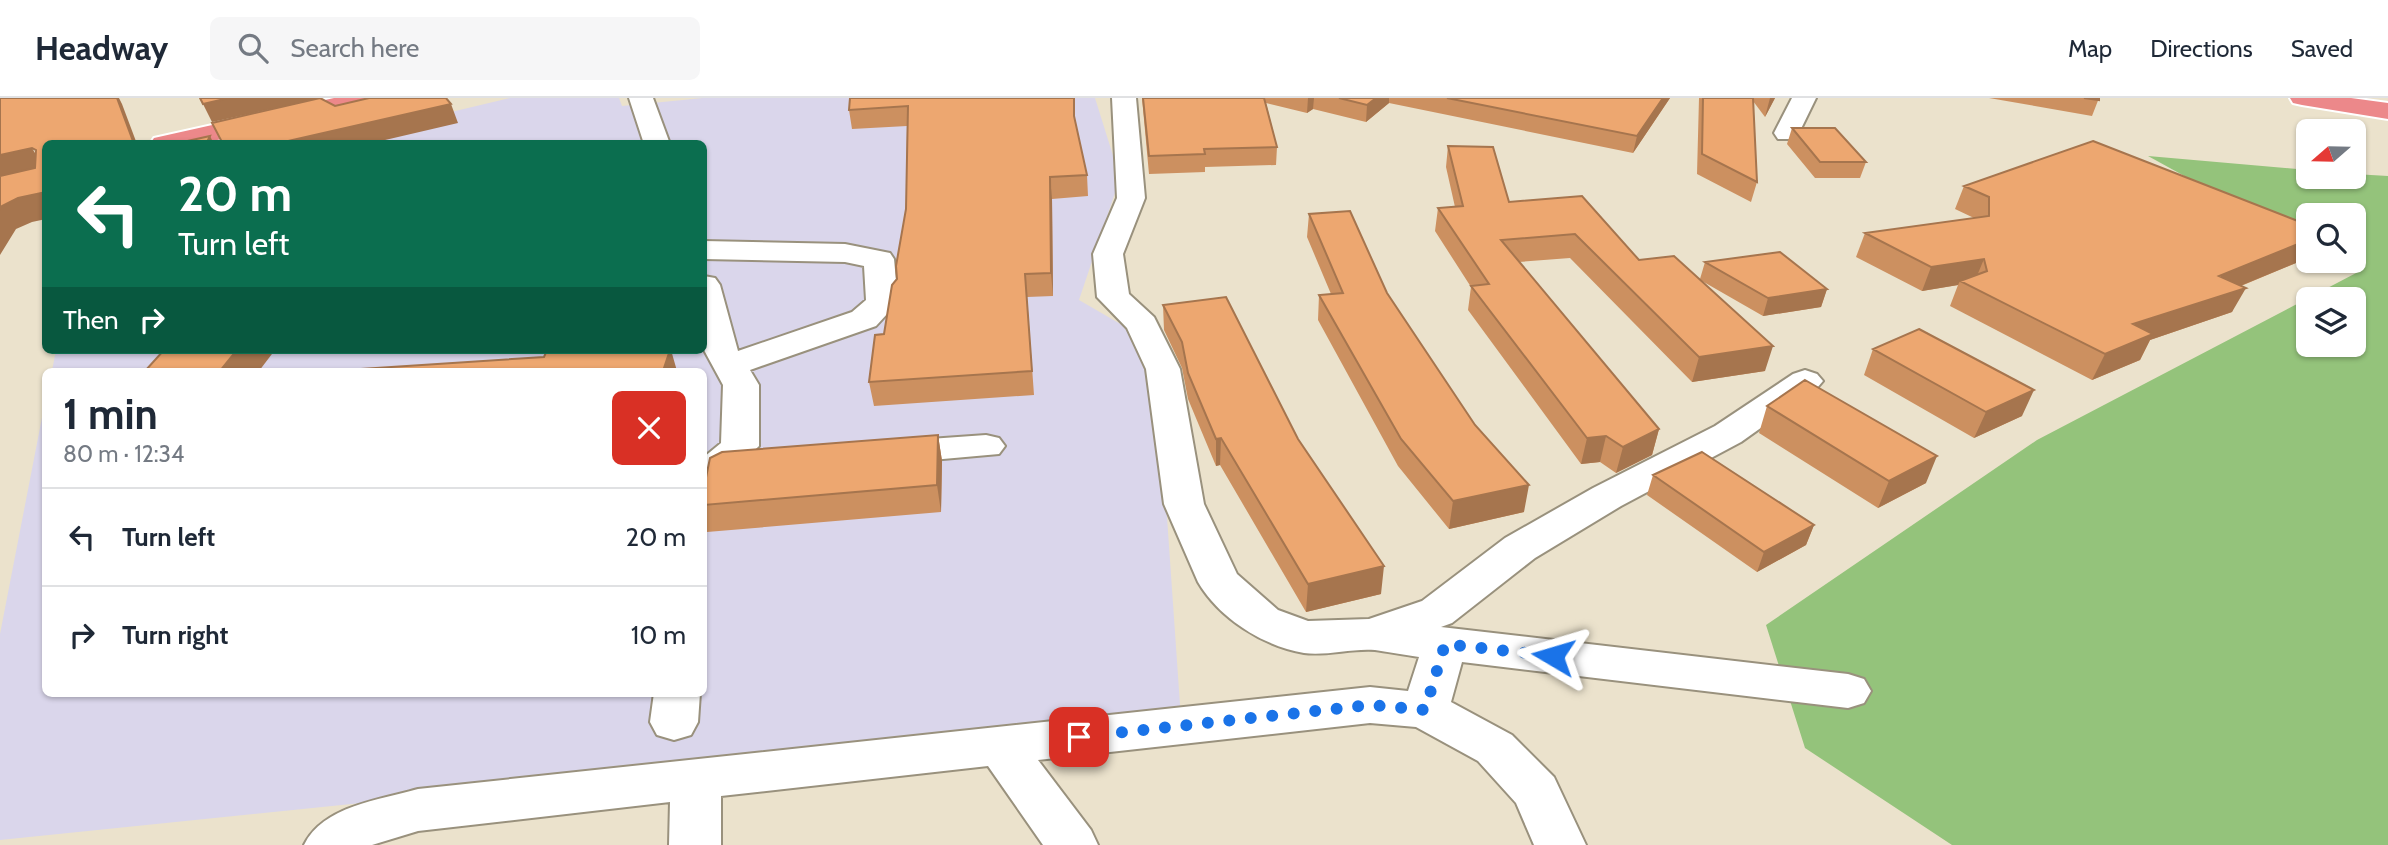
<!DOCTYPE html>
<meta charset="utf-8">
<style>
:root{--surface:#fff;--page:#f6f6f7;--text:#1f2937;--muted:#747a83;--line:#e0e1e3}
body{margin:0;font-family:Cabin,sans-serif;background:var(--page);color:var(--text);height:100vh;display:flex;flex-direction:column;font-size:26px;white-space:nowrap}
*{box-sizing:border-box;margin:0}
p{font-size:23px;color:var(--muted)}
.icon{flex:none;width:38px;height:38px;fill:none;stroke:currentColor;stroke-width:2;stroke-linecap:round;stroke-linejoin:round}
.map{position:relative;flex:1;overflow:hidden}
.drawer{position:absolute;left:42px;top:270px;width:665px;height:329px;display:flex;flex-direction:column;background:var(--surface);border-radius:10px;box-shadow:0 2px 5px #0004}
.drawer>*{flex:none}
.hud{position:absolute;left:42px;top:42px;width:665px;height:214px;border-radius:10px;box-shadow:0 2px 5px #0004;background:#0b6e4f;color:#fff;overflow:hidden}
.needle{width:46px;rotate:250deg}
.buttons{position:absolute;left:2296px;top:21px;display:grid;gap:14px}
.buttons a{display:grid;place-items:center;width:70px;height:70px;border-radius:10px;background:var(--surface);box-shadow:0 2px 5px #0004;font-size:35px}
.pin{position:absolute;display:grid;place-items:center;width:60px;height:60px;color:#fff;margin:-30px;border-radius:14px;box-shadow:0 4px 10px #0006}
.me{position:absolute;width:77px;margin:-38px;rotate:277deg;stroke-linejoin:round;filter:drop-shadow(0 0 5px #0008)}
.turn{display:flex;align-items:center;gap:24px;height:147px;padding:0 21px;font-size:32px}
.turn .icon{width:91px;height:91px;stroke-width:2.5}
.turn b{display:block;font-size:49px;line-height:60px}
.then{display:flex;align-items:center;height:66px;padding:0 21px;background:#0003;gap:14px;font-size:26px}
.round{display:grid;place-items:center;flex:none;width:74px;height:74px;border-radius:10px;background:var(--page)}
.head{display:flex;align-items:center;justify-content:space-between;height:119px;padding:0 21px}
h1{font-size:42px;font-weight:700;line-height:52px}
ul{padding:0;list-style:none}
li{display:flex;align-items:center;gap:21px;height:98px;padding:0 21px;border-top:2px solid var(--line)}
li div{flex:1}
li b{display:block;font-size:26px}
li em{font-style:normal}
header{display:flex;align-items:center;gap:42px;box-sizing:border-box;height:98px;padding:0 35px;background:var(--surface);border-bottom:2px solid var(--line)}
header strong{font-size:33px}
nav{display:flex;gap:38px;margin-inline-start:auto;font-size:24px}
.search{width:490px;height:63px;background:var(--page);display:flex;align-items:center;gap:18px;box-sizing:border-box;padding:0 24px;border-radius:10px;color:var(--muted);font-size:26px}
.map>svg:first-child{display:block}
.commercial{fill:#dad6eb}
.forest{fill:#94c37b;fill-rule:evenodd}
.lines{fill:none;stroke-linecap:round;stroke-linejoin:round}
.minor-casing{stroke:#99917d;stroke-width:4}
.trunk-casing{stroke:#fff;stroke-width:4}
.minor{fill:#fff;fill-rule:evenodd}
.trunk{fill:#ec888a;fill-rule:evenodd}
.wall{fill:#cc9060}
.shaded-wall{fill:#a6754e}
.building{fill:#eda770;stroke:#a6754e;stroke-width:2}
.route{stroke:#1a73e8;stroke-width:12;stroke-dasharray:0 21.6}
</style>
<header>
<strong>Headway</strong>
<div class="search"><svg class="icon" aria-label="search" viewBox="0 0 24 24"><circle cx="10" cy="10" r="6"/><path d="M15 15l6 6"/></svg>Search here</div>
<nav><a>Map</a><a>Directions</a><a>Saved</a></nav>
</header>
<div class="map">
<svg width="2388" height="747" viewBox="0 0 2388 747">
<rect width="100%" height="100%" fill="#ebe2cc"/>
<!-- commercial -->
<path class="commercial" d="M 510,0 L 619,0 L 622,8 L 703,0 L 1095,0 L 1120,80 L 1079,202 L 1155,246 L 1181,621 L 0,742 L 0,536 L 45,304 L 46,595 L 704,595 L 704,273 L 52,273 L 56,252 L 704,252 L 704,46 L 321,45 Z"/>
<!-- forest -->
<path class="forest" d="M 2148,58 L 2308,72 L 2308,79 L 2354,79 L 2354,76 L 2388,78 L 2388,747 L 1952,747 L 1805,650 L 1766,527 L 2037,342 L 2358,174 L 2338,163 L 2354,163 L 2354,117 L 2308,117 L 2308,146 ZM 2308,201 L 2354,201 L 2354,247 L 2308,247 Z"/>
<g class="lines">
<defs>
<path id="minor" d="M 629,0 L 653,0 L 670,46 L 644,46 Z
M 1112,0 L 1136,0 L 1145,100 L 1123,156 L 1129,196 L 1154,219 L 1180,271 L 1204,406 L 1237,476 L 1278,512 L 1308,523 L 1369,521 L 1422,503 L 1505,440 L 1593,390 L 1715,328 L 1793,276 L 1805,272 L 1817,276 L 1823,283 L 1817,290 L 1741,344 L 1621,408 L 1535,460 L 1452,525 L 1441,529 L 1848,576 L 1864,581 L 1871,593 L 1864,605 L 1848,610 L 1462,564 L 1451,604 L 1512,637 L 1554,679 L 1586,747 L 1534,747 L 1516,705 L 1478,663 L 1416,629 L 1370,625 L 1038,662 L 1091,732 L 1098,747 L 1043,747 L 988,668 L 721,698 L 721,747 L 669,747 L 670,704 L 418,733 L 372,747 L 304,747 C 323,708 379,702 418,691 L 1370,589 L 1408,593 L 1419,559 C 1404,557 1389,554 1375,552 C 1352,550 1327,558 1304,555 C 1263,548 1219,520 1198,484 L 1164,406 L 1146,271 L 1127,230 L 1097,199 L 1093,156 L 1117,100 Z
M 1792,0 L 1816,0 L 1796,41 L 1778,41 L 1774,35 Z
M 704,143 L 845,146 L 890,155 L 894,161 L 898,204 L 876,228 L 750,272 L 759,287 L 759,348 L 718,387 L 704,391 L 704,359 L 721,345 L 723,287 L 704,252 L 704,178 L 715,180 L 720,187 L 738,253 L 852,214 L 866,202 L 864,168 L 845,164 L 704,161 Z
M 986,337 L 999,340 L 1005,348 L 999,356 L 887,366 L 874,363 L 868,355 L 874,347 L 887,344 Z
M 654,595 L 700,595 L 698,624 L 691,637 L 674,642 L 657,637 L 650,624 Z"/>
<path id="trunk" d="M 334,0 L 379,0 L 376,5 L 200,46 L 150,46 L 154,40 Z
M 2290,0 L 2351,0 L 2388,5 L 2388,21 L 2302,7 L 2293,5 Z"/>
</defs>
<!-- minor casing -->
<use href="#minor" class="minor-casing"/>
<!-- trunk casing -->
<use href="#trunk" class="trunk-casing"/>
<!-- minor -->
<use href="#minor" class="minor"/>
<!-- trunk -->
<use href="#trunk" class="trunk"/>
</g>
<!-- wall -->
<path class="wall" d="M 850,0 L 1075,22 L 1087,77 L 1088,98 L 1052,101 L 1053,198 L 1027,199 L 1034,297 L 874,308 L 869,284 L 884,236 L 897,181 L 906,111 L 907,28 L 852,31 L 849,12 Z
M 1142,0 L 1670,0 L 1633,55 L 1389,5 L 1366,24 L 1313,11 L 1307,15 L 1266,5 L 1277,49 L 1276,67 L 1205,69 L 1205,74 L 1149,76 Z
M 1699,0 L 1775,0 L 1765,19 L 1753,3 L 1757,84 L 1751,104 L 1697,76 Z
M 1989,0 L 2099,0 L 2092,18 Z
M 1792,30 L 1866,64 L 1860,80 L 1815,80 L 1787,46 Z
M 1448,48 L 1509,104 L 1639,162 L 1700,181 L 1705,164 L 1827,191 L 1821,209 L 1763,218 L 1702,183 L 1765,273 L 1692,284 L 1570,160 L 1519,164 L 1659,331 L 1652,357 L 1616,375 L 1600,364 L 1581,366 L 1468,212 L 1471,189 L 1435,133 L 1438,110 L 1455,109 L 1446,69 Z
M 1964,88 L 2308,160 L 2241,188 L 2232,214 L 2150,242 L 2140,262 L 2092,282 L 1950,208 L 1958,187 L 1922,193 L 1856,159 L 1865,135 L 1974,120 L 1955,111 Z
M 1309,116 L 1387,195 L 1524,414 L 1449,431 L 1398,368 L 1318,222 L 1319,197 L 1331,196 L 1307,139 Z
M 1163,207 L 1298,341 L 1381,496 L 1306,514 L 1220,367 L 1216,368 L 1188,301 L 1182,270 L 1164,232 Z
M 1873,251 L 2022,318 L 1974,340 L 1864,277 Z
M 1767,308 L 1926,385 L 1878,410 L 1759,335 Z
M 938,337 L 942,363 L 941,414 L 707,434 L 704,421 L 704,389 Z
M 1653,377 L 1814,427 L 1806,447 L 1757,474 L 1647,397 Z"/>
<!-- shaded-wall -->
<path class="shaded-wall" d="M 117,0 L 119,0 L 122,6 L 137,46 L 134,46 Z
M 229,0 L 322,0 L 212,24 L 203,6 Z
M 1308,0 L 1314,0 L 1313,11 L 1307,15 Z
M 1376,0 L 1389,0 L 1389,5 L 1366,24 L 1367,7 Z
M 1663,0 L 1670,0 L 1633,55 L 1637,38 Z
M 1770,0 L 1775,0 L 1765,19 Z
M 451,6 L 458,25 L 368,46 L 275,46 Z
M 210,38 L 214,46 L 206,46 Z
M 0,43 L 32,50 L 45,72 L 0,83 Z
M 1050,79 L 1052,101 L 1053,198 L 1051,175 Z
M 46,94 L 46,121 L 32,124 L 16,131 L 0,157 L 0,111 L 2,108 L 18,100 Z
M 2308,142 L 2308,160 L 2206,202 L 2219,178 Z
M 1984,161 L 1974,185 L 1960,183 L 1958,187 L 1922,193 L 1931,169 Z
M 2246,190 L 2232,214 L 2150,242 L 2140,262 L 2092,282 L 2105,256 L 2133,226 Z
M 1827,191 L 1821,209 L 1763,218 L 1768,200 Z
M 1773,248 L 1765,273 L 1692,284 L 1699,259 Z
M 237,252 L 275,252 L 259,273 L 220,273 Z
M 609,252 L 629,252 L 622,273 L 608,255 Z
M 670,252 L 671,252 L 677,273 L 663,273 Z
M 2034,292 L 2022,318 L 1974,340 L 1986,314 Z
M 1659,331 L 1652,357 L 1616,375 L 1623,349 Z
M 938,337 L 942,363 L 941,414 L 937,387 Z
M 1606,338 L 1600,364 L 1581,366 L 1587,340 Z
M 1221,340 L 1220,367 L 1216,368 L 1216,341 Z
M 1937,358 L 1926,385 L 1878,410 L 1889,383 Z
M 1529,387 L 1524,414 L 1449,431 L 1453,403 Z
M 1814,427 L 1806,447 L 1757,474 L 1764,454 Z
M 1384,468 L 1381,496 L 1306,514 L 1308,486 Z"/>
<!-- building -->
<path class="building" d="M 0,0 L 117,0 L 134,46 L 46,46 L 46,94 L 18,100 L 2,108 L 0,111 L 0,78 L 35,70 L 36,52 L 32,50 L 0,57 Z
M 200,0 L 229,0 L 203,6 Z
M 320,0 L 335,8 L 369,0 L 446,0 L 451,6 L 275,46 L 223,46 L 212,25 Z
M 850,0 L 1074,0 L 1074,18 L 1087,77 L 1050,79 L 1051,175 L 1025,176 L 1032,273 L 869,284 L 875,237 L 884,236 L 892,187 L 897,181 L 896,168 L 906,111 L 908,8 L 849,12 Z
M 1143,0 L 1264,0 L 1277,49 L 1204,51 L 1205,56 L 1149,58 Z
M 1339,0 L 1376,0 L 1367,7 Z
M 1447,0 L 1663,0 L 1637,38 Z
M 1703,0 L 1753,0 L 1757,84 L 1702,56 Z
M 2084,0 L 2099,0 L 2099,2 Z
M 1792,30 L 1835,30 L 1866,64 L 1820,64 Z
M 210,38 L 206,46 L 174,46 Z
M 2093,43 L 2308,127 L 2308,142 L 2219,178 L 2246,190 L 2133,226 L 2153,236 L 2105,256 L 1960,183 L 1987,173 L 1984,161 L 1931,169 L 1865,135 L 1989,118 L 1989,99 L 1964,88 Z
M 1448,48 L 1493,49 L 1509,104 L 1582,98 L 1639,162 L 1674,158 L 1773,248 L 1699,259 L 1575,136 L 1501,142 L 1659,331 L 1623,349 L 1606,338 L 1587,340 L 1471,188 L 1489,186 L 1438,110 L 1463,108 Z
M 1350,113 L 1387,195 L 1475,327 L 1529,387 L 1453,403 L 1401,341 L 1319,197 L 1343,195 L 1309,116 Z
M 1780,154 L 1827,191 L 1768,200 L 1705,164 Z
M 1226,199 L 1298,341 L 1384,468 L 1308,486 L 1221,340 L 1216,341 L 1188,275 L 1182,244 L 1163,207 Z
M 1919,231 L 2034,292 L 1986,314 L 1873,251 Z
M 164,252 L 237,252 L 220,273 L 145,273 Z
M 547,252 L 609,252 L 608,255 L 648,252 L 670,252 L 663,273 L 330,273 L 544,259 Z
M 1805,282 L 1937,358 L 1889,383 L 1767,308 Z
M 938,337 L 937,387 L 704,407 L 704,389 L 710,360 L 722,354 Z
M 1702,354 L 1814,427 L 1764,454 L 1653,377 Z"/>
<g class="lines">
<!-- route -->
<path class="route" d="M 1079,639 L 1370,607 L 1425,612 L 1445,546 L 1553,558"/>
</g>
</svg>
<div class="buttons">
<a><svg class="needle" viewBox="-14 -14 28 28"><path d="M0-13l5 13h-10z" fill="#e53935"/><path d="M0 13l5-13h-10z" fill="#747a83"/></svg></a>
<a><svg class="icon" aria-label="search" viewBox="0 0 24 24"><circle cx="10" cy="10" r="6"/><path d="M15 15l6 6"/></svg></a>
<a><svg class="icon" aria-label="layers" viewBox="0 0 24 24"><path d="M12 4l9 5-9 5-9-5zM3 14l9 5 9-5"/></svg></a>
</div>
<div class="pin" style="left:1079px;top:639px;background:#d93025"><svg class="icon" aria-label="arrive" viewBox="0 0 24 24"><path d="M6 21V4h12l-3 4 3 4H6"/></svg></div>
<svg class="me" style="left:1553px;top:558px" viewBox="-20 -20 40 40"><path d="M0-17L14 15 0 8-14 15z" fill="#1a73e8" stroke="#fff" stroke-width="4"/></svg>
<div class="hud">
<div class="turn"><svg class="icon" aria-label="left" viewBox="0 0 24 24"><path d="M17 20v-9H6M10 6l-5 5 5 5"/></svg><div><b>20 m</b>Turn left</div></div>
<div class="then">Then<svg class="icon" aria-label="right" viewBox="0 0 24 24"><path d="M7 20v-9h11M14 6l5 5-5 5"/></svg></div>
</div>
<section class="drawer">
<div class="head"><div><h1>1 min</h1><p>80 m · 12:34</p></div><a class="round" style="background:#d93025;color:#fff"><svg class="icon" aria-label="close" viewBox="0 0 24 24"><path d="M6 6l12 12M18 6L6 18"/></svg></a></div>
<ul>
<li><svg class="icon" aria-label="left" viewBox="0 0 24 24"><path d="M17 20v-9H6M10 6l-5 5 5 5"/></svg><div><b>Turn left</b></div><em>20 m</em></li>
<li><svg class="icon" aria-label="right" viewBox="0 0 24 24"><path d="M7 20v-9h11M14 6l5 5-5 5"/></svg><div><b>Turn right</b></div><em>10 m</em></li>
</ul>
</section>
</div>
